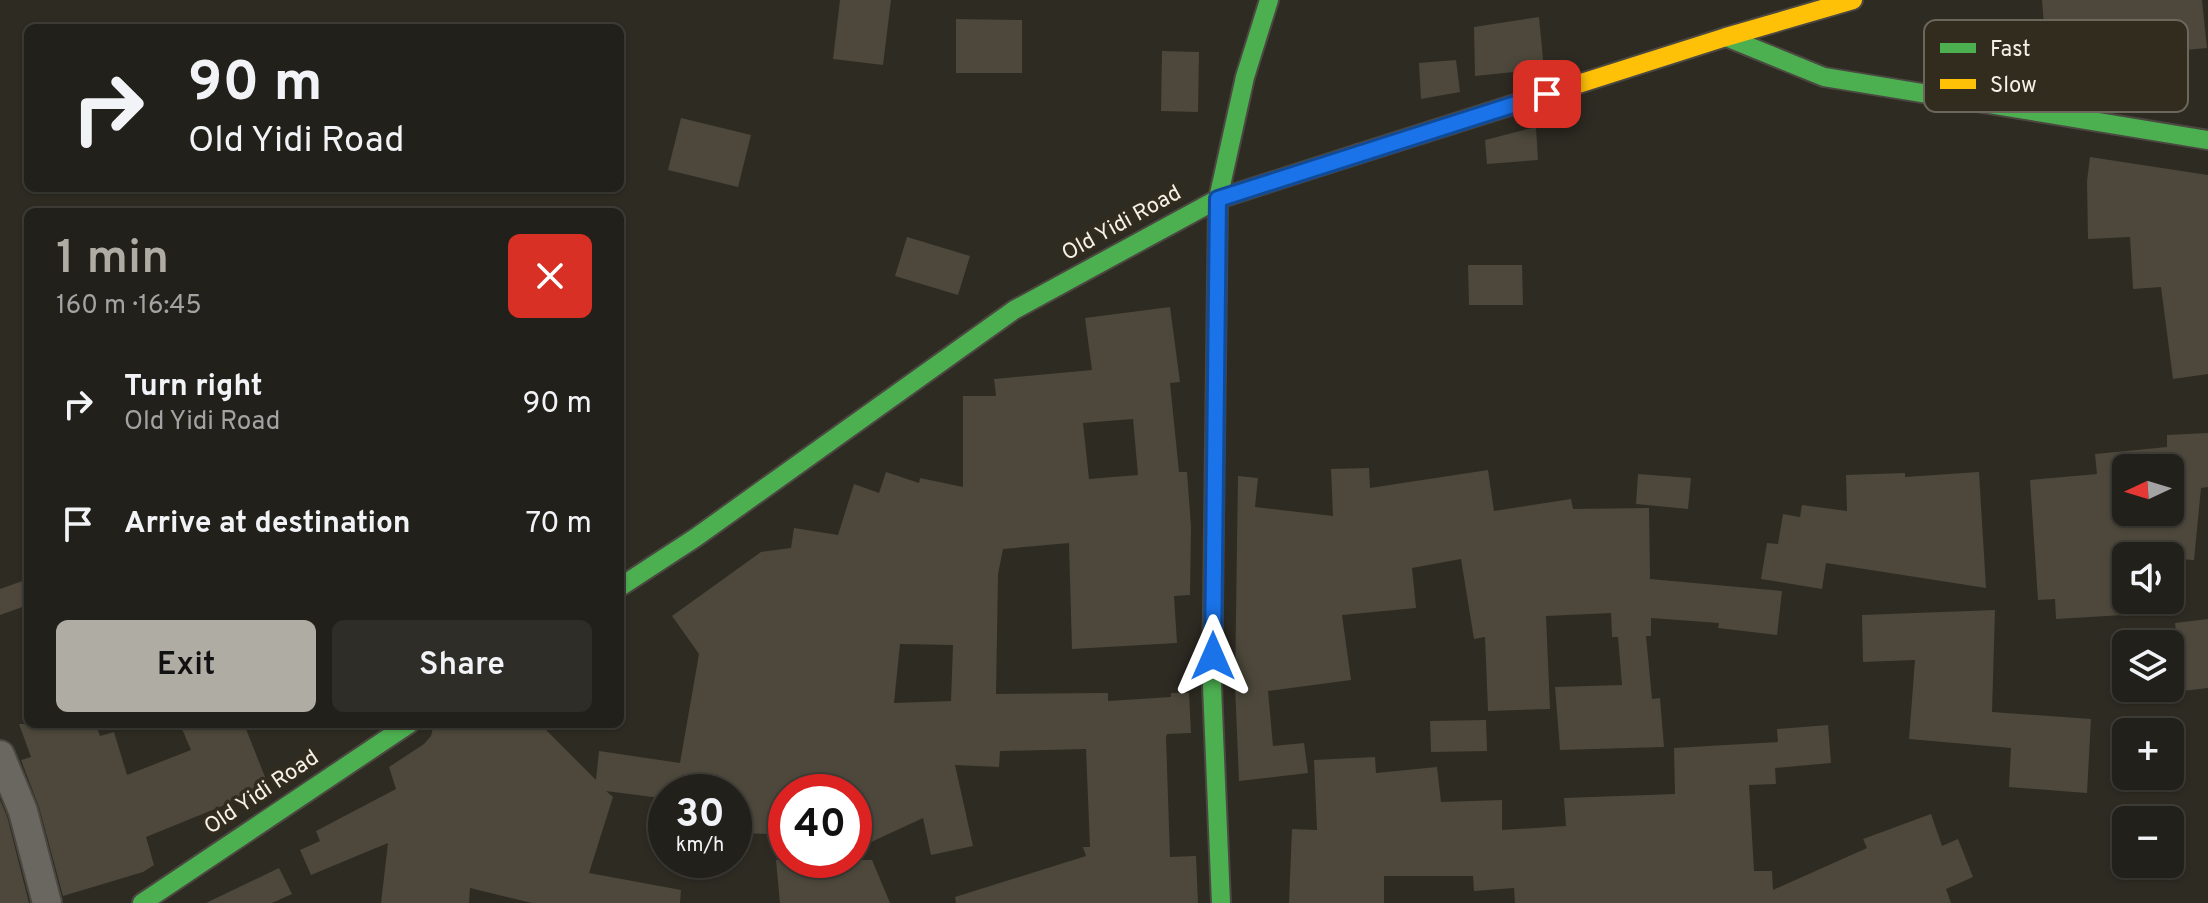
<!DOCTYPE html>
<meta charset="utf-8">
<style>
:root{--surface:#22201a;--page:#2e2d27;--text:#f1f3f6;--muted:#a2a3a2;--line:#3f3e39;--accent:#afaca4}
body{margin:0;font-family:Overpass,sans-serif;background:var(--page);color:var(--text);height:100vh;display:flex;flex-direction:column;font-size:30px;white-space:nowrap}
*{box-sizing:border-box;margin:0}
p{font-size:26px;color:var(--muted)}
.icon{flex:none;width:44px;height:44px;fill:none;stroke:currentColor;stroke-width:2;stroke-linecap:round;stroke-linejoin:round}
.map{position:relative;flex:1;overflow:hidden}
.side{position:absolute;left:24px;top:208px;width:600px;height:520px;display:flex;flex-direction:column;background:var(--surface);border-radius:12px;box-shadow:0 2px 6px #0004,0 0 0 2px var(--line)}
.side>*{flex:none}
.hud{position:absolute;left:24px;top:24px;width:600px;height:168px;border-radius:12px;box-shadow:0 2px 6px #0004,0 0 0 2px var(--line);background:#22201a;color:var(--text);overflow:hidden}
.needle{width:52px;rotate:266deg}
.fabs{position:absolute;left:2112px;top:454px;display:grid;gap:16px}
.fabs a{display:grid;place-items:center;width:72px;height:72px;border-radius:12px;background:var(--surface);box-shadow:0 2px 6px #0004,0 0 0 2px var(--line);font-size:40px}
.speed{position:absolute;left:648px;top:774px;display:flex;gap:16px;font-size:40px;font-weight:700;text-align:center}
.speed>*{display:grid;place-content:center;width:104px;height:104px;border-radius:50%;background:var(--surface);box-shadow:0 2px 6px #0004,0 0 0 2px var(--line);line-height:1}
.speed small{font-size:20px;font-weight:400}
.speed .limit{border:12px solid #d22;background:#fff;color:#111}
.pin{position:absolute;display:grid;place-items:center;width:68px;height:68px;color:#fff;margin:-34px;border-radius:16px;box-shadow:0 4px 12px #0006}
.me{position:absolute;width:88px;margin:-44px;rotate:0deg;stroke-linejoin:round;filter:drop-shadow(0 0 6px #0008)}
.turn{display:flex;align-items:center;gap:28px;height:168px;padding:0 32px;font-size:36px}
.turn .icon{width:104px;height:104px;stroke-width:2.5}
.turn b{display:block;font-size:56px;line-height:68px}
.round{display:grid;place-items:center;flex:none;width:84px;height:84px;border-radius:12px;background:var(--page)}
.head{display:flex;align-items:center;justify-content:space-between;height:136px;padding:0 32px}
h1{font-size:48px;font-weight:600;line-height:60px;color:var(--accent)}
.primary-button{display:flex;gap:16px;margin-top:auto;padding:16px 32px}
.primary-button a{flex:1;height:92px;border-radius:12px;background:var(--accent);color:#111;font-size:32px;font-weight:600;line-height:92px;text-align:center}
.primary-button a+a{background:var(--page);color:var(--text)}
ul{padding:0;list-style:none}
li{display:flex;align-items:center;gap:24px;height:120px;padding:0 32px}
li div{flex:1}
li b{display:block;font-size:30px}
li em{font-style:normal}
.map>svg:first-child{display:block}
.building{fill:#4d483b;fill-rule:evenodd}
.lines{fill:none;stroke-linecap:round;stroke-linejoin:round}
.street-casing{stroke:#4b4741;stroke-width:32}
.fast-casing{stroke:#4b4741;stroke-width:22}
.slow-casing{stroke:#4b4741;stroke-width:22}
.street{stroke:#6a6761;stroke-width:28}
.fast{stroke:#4caf50;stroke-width:18}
.slow{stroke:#ffc107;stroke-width:18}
.route-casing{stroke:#114b97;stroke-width:20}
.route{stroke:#1a73e8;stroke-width:14}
.labels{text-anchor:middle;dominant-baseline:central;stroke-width:7;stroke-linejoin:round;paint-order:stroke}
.street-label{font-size:22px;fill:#f5f1e9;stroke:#322c1f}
.key{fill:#322c1f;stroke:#6c675c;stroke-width:2}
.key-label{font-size:22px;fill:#f5f1e9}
</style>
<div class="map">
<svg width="2208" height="903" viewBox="0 0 2208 903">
<rect width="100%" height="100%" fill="#2e2b23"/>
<!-- building -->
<path class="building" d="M 840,0 L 891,0 L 883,65 L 833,59 Z
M 2042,0 L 2202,0 L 2207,48 L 2140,54 L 2142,105 L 2079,95 L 2077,58 L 2047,61 Z
M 1539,17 L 1544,69 L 1475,76 L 1474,27 Z
M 956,19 L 1022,20 L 1022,73 L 956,73 Z
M 1162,51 L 1199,52 L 1198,112 L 1161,111 Z
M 1456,60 L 1460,92 L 1421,99 L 1419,63 Z
M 681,118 L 751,135 L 738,187 L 668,170 Z
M 1536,127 L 1538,160 L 1487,164 L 1485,140 Z
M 2090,157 L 2208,175 L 2208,374 L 2173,379 L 2161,287 L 2133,289 L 2130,237 L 2088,239 L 2087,181 Z
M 907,237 L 970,256 L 958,295 L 895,276 Z
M 1468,265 L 1522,265 L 1523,305 L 1469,305 Z
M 1170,307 L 1180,382 L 1170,383 L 1179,472 L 1187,472 L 1191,527 L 1190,595 L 1174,596 L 1177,643 L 1072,649 L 1069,543 L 1003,549 L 998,574 L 996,694 L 1108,693 L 1108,701 L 1171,697 L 1171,693 L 1189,693 L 1191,733 L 1167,734 L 1166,737 L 1170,857 L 1196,856 L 1198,903 L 956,903 L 955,897 L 1086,856 L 1083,847 L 1090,847 L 1086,749 L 1000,751 L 999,767 L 955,765 L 973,846 L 931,855 L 923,818 L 854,850 L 854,792 L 778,792 L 777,834 L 734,833 L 734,792 L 661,792 L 660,798 L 606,791 L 613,797 L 589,873 L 681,890 L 680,903 L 532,903 L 470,888 L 469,903 L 381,903 L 388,843 L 311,875 L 300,850 L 320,841 L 316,831 L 396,789 L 389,767 L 424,744 L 431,736 L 434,724 L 540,724 L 596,780 L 599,751 L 680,763 L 699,654 L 672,616 L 761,552 L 791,548 L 794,528 L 838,535 L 854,484 L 879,493 L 886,472 L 919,483 L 920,478 L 963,487 L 963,396 L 996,396 L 994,379 L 1092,370 L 1085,318 ZM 1133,419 L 1138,475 L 1089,479 L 1083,423 ZM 900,644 L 953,645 L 951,701 L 894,703 Z
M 2208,433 L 2208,487 L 2201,488 L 2194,560 L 2126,556 L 2126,600 L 2156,600 L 2157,613 L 2056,619 L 2055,599 L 2038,600 L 2030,480 L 2097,474 L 2095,454 L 2167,447 L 2167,435 ZM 2126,468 L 2170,468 L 2170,512 L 2126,512 Z
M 1369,468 L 1370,488 L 1488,470 L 1494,511 L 1571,499 L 1573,509 L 1649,508 L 1650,579 L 1782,591 L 1777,635 L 1718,628 L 1719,623 L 1651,618 L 1651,636 L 1646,636 L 1652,699 L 1660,698 L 1664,747 L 1560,750 L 1555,687 L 1622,685 L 1618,637 L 1612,637 L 1611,613 L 1546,616 L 1550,709 L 1488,711 L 1485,637 L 1474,639 L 1461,559 L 1412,568 L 1416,608 L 1342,615 L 1351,680 L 1268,691 L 1273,746 L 1304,743 L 1308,773 L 1239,781 L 1235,686 L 1238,476 L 1258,478 L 1255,507 L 1333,516 L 1331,469 Z
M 1979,472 L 1986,588 L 1826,563 L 1822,589 L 1761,579 L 1767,543 L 1778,544 L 1783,514 L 1800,517 L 1802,505 L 1847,511 L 1846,475 L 1905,473 L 1905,477 Z
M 1638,474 L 1691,478 L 1688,509 L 1636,504 Z
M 28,579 L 28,605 L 0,615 L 0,589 Z
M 1995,610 L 1992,712 L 2091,719 L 2087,793 L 2009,787 L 2011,748 L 1909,739 L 1915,660 L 1863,662 L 1862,615 Z
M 2208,619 L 2208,688 L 2183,691 L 2175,623 Z
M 1486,720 L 1487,751 L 1431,752 L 1430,721 Z
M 19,724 L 96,724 L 100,736 L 114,732 L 127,775 L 191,750 L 180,724 L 244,724 L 269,787 L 146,837 L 154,865 L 143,872 L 63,896 L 39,807 L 21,760 L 31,757 Z
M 1828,725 L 1831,763 L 1775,768 L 1776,784 L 1749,785 L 1754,871 L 1772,871 L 1773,890 L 1867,848 L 1863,839 L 1931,814 L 1942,846 L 1958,839 L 1973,877 L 1946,889 L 1951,903 L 1515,903 L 1514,888 L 1474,891 L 1473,876 L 1384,876 L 1384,903 L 1289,903 L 1292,829 L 1317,830 L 1314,760 L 1375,757 L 1376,773 L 1437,767 L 1441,802 L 1502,800 L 1502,830 L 1566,826 L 1564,798 L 1675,794 L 1674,748 L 1778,742 L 1777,729 Z
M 0,800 L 7,816 L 29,903 L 0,903 Z
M 776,860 L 872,860 L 890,903 L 780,903 Z
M 279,868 L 292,894 L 272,903 L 206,903 Z"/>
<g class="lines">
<defs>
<path id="street" d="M 0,755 L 23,811 L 47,903"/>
<path id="fast" d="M 1726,37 L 1824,77 L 2208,140
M 620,587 L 695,538 L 1014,310 L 1218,199 L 1358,154
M 142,903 L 409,724
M 1221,903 L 1212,686 L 1218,199 L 1245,77 L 1269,0"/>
<path id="slow" d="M 1358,154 L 1726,37 L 1853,0"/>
</defs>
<!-- street casing -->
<use href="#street" class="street-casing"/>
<!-- fast casing -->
<use href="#fast" class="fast-casing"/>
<!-- slow casing -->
<use href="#slow" class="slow-casing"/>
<!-- street -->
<use href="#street" class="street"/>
<!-- fast -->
<use href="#fast" class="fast"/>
<!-- slow -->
<use href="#slow" class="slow"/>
</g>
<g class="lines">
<defs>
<path id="route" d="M 1213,656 L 1218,199 L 1547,94"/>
</defs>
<!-- route casing -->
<use href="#route" class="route-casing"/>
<!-- route -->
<use href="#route" class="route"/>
</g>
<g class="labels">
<!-- street labels -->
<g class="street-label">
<text transform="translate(1122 224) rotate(-29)">Old Yidi Road</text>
<text transform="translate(262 793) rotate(-34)">Old Yidi Road</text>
</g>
</g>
<!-- legend -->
<rect x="1924" y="20" width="264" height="92" rx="12" class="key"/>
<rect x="1940" y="43" width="36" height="10" fill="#4caf50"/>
<rect x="1940" y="79" width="36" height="10" fill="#ffc107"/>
<g class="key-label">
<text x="1990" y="56">Fast</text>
<text x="1990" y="92">Slow</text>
</g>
</svg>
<div class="fabs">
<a><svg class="needle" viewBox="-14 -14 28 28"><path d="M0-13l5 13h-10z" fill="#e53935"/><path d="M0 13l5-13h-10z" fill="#a2a3a2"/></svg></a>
<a><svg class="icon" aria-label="sound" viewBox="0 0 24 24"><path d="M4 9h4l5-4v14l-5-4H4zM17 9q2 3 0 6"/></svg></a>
<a><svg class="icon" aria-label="layers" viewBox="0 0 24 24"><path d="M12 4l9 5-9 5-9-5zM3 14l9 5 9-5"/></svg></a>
<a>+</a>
<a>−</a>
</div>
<div class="speed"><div>30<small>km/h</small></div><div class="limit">40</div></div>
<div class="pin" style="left:1547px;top:94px;background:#d93025"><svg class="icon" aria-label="arrive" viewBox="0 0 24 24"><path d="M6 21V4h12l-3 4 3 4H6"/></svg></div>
<svg class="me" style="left:1213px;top:656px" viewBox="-20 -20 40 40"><path d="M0-17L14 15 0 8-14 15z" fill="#1a73e8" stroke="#fff" stroke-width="4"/></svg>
<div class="hud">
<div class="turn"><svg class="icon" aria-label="right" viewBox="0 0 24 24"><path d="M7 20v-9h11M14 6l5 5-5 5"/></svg><div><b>90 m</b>Old Yidi Road</div></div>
</div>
<section class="side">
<div class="head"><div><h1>1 min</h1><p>160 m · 16:45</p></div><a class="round" style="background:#d93025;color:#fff"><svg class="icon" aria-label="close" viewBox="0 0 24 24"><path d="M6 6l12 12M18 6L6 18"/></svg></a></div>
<ul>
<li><svg class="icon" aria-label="right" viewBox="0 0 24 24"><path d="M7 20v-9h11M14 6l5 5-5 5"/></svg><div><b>Turn right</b><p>Old Yidi Road</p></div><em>90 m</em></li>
<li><svg class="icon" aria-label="arrive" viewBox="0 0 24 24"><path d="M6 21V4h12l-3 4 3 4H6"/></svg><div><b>Arrive at destination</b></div><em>70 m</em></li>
</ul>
<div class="primary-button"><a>Exit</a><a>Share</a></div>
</section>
</div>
